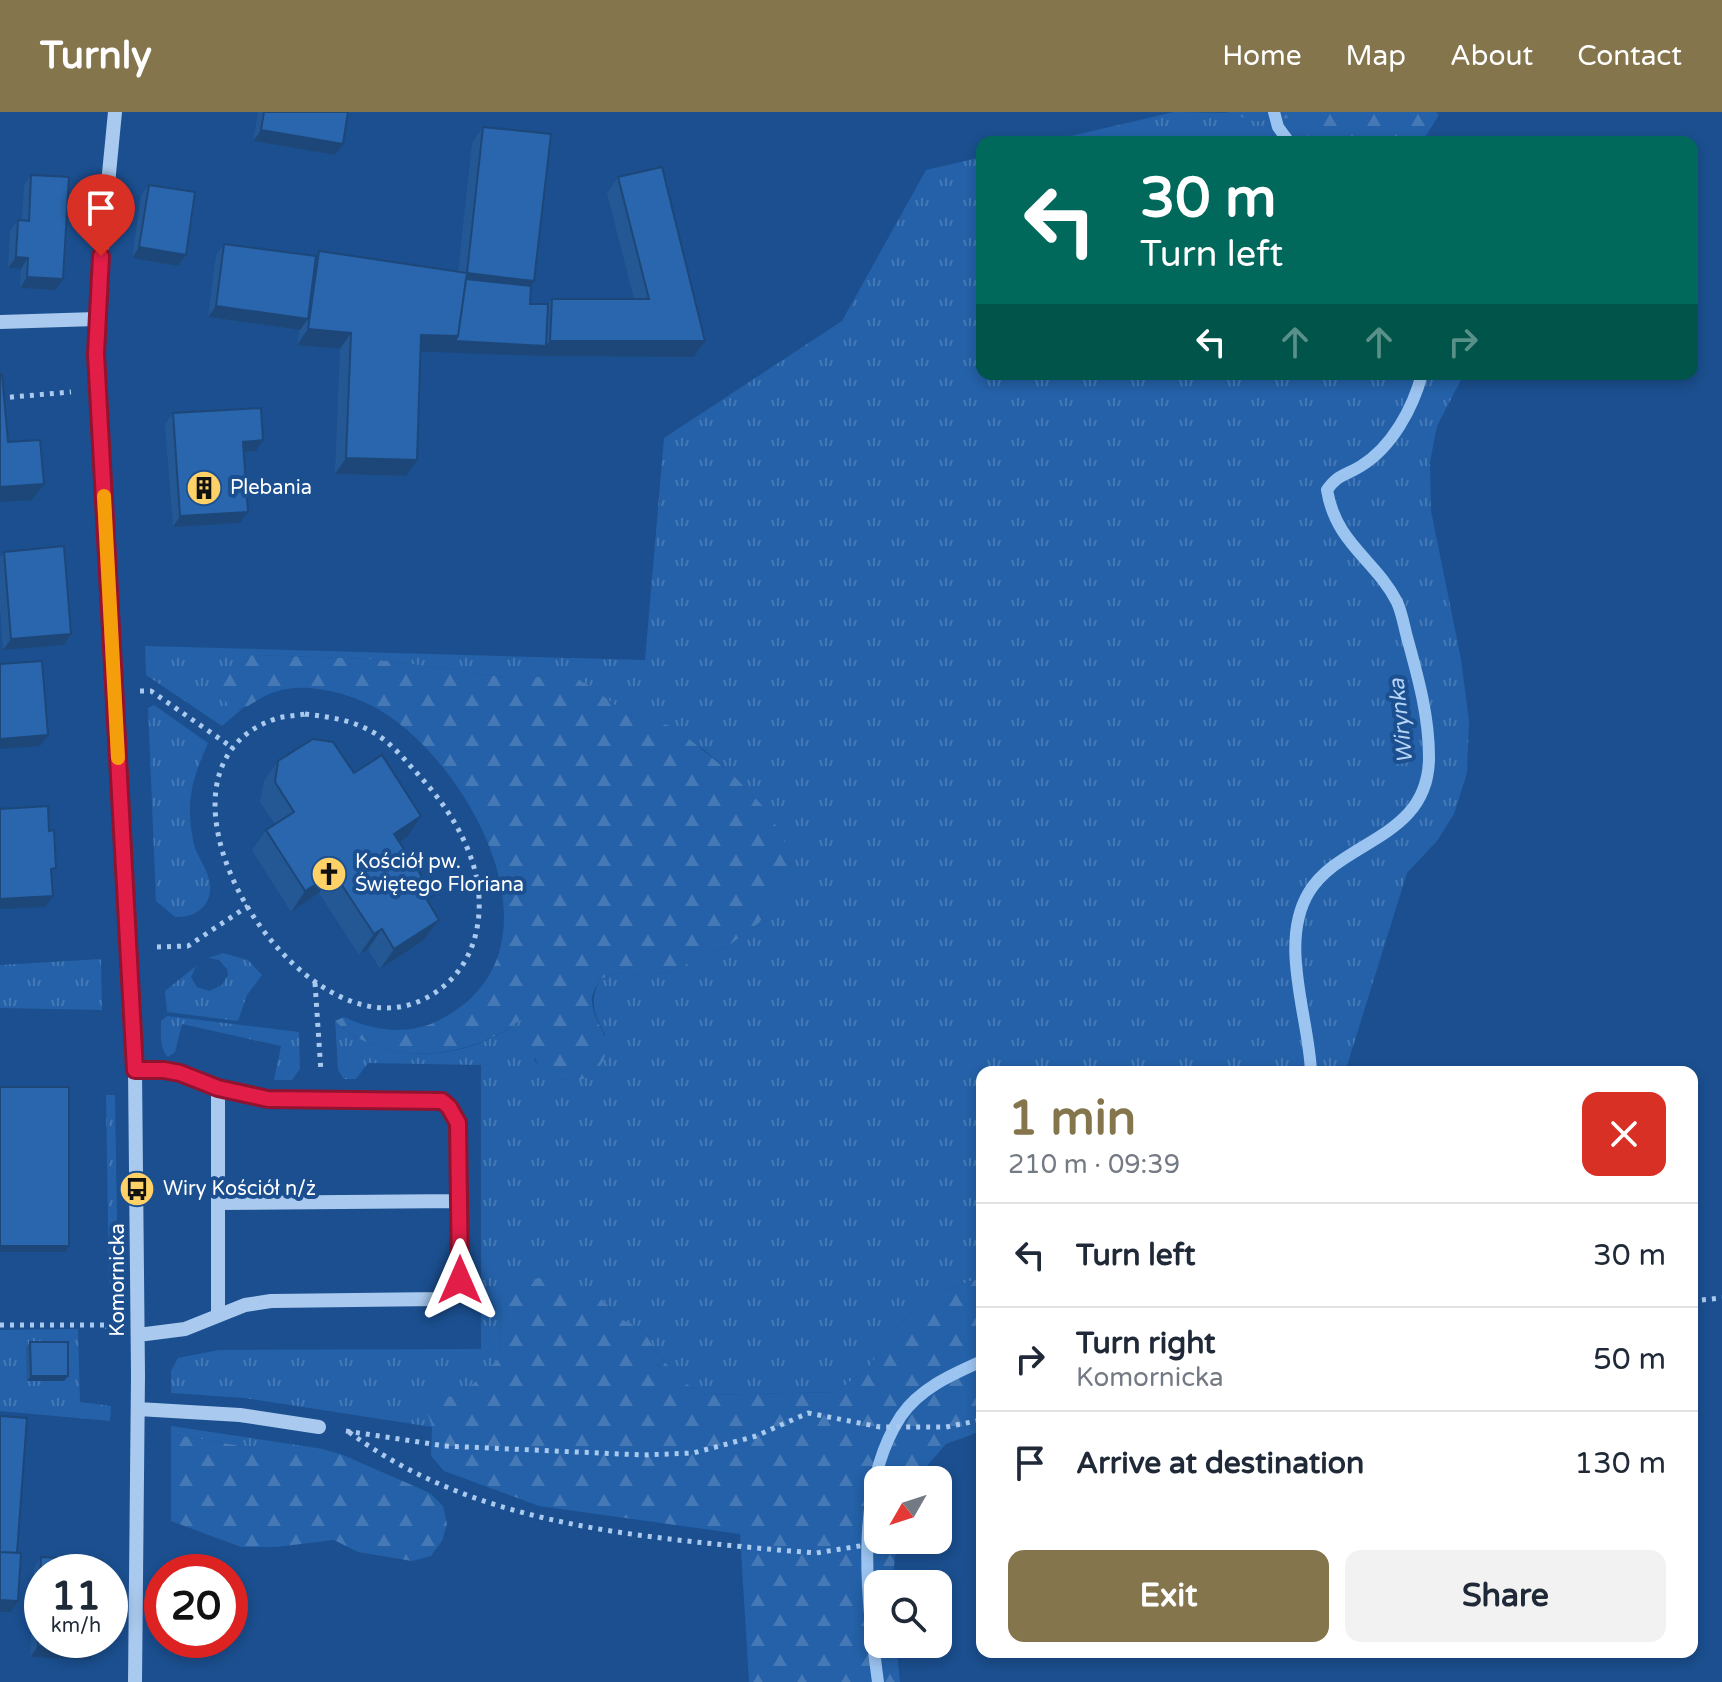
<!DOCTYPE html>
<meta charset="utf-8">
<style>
:root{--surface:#fff;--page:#f2f2f3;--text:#1f2937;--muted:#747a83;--line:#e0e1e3;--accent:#84754c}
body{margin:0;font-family:"Varela Round",sans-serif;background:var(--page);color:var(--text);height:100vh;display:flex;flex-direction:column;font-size:30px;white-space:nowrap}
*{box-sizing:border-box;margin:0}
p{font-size:26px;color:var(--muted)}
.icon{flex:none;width:44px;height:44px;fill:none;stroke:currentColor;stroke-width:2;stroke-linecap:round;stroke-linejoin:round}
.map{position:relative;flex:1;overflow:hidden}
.drawer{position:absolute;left:976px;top:954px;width:722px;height:592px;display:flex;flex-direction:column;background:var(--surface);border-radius:16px;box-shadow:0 4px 12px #0003}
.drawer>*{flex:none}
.guide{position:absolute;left:976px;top:24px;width:722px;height:244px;border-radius:16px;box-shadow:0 4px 12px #0003;background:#00695c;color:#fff;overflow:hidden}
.needle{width:52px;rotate:231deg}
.controls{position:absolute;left:864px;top:1354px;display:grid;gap:16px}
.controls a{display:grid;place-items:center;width:88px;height:88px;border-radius:16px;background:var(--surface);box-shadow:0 4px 12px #0003;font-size:40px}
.speed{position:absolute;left:24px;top:1442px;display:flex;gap:16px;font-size:40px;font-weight:700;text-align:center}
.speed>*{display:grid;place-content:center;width:104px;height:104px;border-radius:50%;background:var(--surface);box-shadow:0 4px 12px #0003;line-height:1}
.speed small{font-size:20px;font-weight:400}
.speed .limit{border:12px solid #d22;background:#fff;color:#111}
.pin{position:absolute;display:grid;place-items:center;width:68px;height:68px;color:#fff;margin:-82px -34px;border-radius:50% 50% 50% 0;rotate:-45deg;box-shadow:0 0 8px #0007}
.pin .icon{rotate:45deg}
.me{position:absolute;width:88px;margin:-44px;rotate:0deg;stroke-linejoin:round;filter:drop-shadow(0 0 6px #0008)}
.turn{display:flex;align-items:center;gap:28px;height:168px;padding:0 32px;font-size:36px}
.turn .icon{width:104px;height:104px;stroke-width:2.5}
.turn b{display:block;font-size:56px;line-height:68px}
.lanes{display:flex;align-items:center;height:76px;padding:0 32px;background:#0003;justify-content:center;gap:40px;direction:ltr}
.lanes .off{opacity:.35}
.round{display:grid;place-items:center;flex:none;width:84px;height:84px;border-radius:16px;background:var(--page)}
.headline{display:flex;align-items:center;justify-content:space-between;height:136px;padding:0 32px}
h1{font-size:48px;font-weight:700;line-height:60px;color:var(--accent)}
.button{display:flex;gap:16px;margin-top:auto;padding:16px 32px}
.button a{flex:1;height:92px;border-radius:16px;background:var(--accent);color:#fff;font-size:32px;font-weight:700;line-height:92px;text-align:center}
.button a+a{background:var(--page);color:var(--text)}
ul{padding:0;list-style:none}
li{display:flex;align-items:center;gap:24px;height:104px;padding:0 32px;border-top:2px solid var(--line)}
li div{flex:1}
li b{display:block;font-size:30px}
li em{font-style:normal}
header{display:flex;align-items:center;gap:48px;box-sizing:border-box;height:112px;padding:0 40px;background:var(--accent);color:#fff}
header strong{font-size:38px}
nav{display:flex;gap:44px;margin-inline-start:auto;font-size:28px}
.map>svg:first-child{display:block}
.grass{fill:url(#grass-tufts)}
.forest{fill:url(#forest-firs)}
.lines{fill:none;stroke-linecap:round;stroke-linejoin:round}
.stream{stroke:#9cc4f0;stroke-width:12}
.path{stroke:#a9c9ee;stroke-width:5;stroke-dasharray:4 6;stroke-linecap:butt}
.minor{stroke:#a9c9ee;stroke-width:14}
.wall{fill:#245895}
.shaded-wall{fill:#1d4779}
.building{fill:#2a66ad;stroke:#1d4779;stroke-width:2}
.route-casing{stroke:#92132f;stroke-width:20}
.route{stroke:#e11d48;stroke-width:14}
.slow{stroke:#f59e0b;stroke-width:14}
.labels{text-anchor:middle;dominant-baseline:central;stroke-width:8;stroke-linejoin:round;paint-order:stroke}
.poi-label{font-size:20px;fill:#fff;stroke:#1b4f8f;text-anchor:start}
.street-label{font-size:20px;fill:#fff;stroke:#1b4f8f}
.water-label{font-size:22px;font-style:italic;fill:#b5d3f5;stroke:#1b4f8f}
</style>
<header>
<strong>Turnly</strong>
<nav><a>Home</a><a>Map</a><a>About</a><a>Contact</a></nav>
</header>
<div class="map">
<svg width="1722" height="1570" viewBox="0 0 1722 1570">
<defs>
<pattern id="grass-tufts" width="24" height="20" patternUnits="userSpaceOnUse" patternTransform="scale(2)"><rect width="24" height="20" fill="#2461a8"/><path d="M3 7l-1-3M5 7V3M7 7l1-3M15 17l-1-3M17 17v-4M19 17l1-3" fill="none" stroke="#4579b5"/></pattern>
<pattern id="forest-firs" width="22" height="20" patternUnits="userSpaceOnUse" patternTransform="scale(2)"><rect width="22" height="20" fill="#2461a8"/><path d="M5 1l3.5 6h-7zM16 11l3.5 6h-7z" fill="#4579b5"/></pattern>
</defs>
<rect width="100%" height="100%" fill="#1b4f8f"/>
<!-- grass -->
<path class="grass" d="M 1174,0 L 1234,1 L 1254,9 L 1290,6 L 1315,30 L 1045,30 Z
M 982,45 L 982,262 L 1464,262 L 1437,314 L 1430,350 L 1431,399 L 1461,547 L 1469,609 L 1467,661 L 1454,702 L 1437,729 L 1407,761 L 1345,960 L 982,960 L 982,1167 L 973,1168 L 928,1186 L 892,1219 L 871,1253 L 837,1280 L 707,1283 L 681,1269 L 658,1242 L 642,1217 L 623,1208 L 601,1187 L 575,1174 L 545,1164 L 500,1184 L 501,1244 L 461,1285 L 428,1303 L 432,1315 L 244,1286 L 171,1281 L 171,1259 L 178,1246 L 219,1238 L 481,1237 L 481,953 L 368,951 L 356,967 L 344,967 L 338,958 L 335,909 C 386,959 482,949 531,898 L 541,903 L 541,916 L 534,948 L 547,961 L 563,968 L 605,923 C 594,901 589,891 600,867 L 617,861 L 642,863 L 672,860 L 702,843 L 728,834 L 759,811 L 771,790 L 760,691 L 731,661 L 703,637 L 647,608 L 626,602 L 592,575 L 573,565 L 505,565 L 372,547 L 253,543 L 234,598 L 242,597 L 222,614 L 146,563 L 145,534 L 645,548 L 664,326 L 842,209 L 926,58 Z
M 154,593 L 208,631 C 198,654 189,676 190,702 C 190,712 192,723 194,733 C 198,746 209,759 210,773 C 212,795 194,806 175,805 L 156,789 L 148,596 Z
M 223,841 L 248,848 L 262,863 L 247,883 L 238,909 L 167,900 L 165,879 L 196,854 L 191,865 L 197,875 L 209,879 L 222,873 L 228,863 L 227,857 L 219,848 L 208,846 Z
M 101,847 L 102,898 L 0,896 L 0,853 Z
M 167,904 L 299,920 L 300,957 L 292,968 L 274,968 L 281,934 L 182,912 L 175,940 L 168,945 C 159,935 161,922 161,909 Z
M 106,983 L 115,983 L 118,1171 L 109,1171 Z
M 78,1217 L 80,1290 L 111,1294 L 110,1309 L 0,1299 L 0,1218 Z
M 171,1314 L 323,1337 L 259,1337 L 171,1322 Z"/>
<!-- forest -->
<path class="forest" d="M 1226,0 L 1436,0 L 1439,3 L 1422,30 L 1315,30 L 1290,6 L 1254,9 Z
M 253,543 L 372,547 L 505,565 L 573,565 L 592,575 L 626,602 L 674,615 L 731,661 L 760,691 L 779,718 L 791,745 L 788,767 L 759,811 L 728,834 L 702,843 L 672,860 L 642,863 L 617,861 L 600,867 C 598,872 593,879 592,885 C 590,909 616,926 602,951 C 597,958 592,964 583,967 C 572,971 556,967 547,961 C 535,952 533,942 530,928 L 541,916 L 541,904 L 531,899 C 480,947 388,960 335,909 L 344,905 C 376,920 412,924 443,906 C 567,839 477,667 393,607 C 369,589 338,578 309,576 C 295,575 280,577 267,583 C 256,588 247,597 234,598 C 206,575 227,553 253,543 Z
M 545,1164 L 575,1174 L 601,1187 L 623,1208 L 642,1217 L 658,1242 L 681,1269 L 707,1283 L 837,1280 L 871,1253 L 892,1219 L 928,1186 L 973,1168 L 982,1167 L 982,1319 L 946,1332 L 915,1368 L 878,1368 L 878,1428 L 897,1428 L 892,1472 L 878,1472 L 878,1532 L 896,1532 L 900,1570 L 749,1570 L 740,1422 L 539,1394 L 444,1359 L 431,1344 L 432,1315 L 428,1303 L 437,1284 L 460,1285 L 501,1244 L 500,1184 L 518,1173 Z
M 171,1322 L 259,1337 L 323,1337 L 343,1343 L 430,1381 L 443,1394 L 447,1412 L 442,1429 L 431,1444 L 412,1449 L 358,1440 L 334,1428 L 276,1435 L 241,1435 L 171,1409 Z"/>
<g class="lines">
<!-- stream -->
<path class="stream" d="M 1274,0 L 1278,15 L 1289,30
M 1311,960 C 1309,905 1278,831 1309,780 C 1342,727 1429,727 1429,645 C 1429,604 1418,565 1407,525 C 1404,514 1402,501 1397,490 C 1375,447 1336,432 1327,378 C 1338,362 1345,364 1361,354 C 1392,335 1413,296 1422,262
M 878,1570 C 867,1489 853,1377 901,1304 C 920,1276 953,1262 982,1249"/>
<!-- path -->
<path class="path" d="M 0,286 L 71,280
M 140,579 L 151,579 L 233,636
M 305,602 C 328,605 348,607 369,618 C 387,627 401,643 414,658 C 436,681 456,708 468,738 C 491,793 480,861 422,888 C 298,947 121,660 275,607 C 284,604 295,604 305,602 Z
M 157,835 L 188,834 L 248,794
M 315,871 L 321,960
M 1692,1189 L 1722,1186
M 0,1213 L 108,1213 L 108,1217
M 346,1319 L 445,1334 L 643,1343 L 693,1341 L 727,1332 L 756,1324 L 808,1301 L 880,1315 L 946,1315 L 982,1308
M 349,1320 C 472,1412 630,1424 778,1438 L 816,1441 L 897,1428"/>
<!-- minor -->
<path class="minor" d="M 115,0 L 99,164 L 96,242 L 135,958 L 138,1263 L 135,1570
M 0,210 L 96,207
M 135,958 L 164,958 L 218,976 L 268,987 L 442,989 L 449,995 L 458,1011 L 460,1168 L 456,1177 L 439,1187 L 271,1189 L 245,1193 L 185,1217 L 138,1223
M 218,976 L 218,1203
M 219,1091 L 459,1089
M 138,1297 L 240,1303 L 319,1315"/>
</g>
<!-- wall -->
<path class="wall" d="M 258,0 L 348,0 L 335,43 L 253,29 Z
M 483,15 L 531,174 L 530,192 L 548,192 L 552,187 L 634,187 L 607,81 L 618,65 L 694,245 L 539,244 L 421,239 L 406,364 L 335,362 L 340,237 L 297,233 L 299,218 L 208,205 L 216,143 L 224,132 L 316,144 L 319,139 L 458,160 L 472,31 Z
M 31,63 L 56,178 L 20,176 L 21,157 L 8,156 L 10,119 L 18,108 L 22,108 L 24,73 Z
M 149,73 L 178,154 L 132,146 L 141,84 Z
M 173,301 L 256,339 L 244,340 L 248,400 L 240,411 L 173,415 L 165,312 Z
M 4,440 L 71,522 L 64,533 L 3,538 L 0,498 L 0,445 Z
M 278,649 L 354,661 L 407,725 L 399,730 L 428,791 L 439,808 L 424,828 L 380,857 L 368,837 L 359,843 L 319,781 L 291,800 L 252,738 L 266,718 L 275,712 L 260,690 L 264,669 Z
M 30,1230 L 68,1264 L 64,1269 L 27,1269 L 26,1236 Z
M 41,1445 L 90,1548 L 30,1545 L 34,1456 Z"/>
<!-- shaded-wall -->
<path class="shaded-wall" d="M 261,18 L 343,32 L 335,43 L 253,29 Z
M 139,135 L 186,143 L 178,154 L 132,146 Z
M 16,145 L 28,146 L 21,157 L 8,156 Z
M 467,161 L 534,169 L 523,185 L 462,178 Z
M 27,165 L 63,167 L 56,178 L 20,176 Z
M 216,194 L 308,207 L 300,218 L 208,205 Z
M 308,217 L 351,221 L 340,237 L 297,233 Z
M 421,223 L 458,224 L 546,234 L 550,229 L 705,229 L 694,245 L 539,244 L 410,239 Z
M 263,328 L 256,339 L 236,341 L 243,330 Z
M 346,346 L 417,348 L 406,364 L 335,362 Z
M 44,372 L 32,388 L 0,390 L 0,375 Z
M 248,400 L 240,411 L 173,415 L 180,404 Z
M 71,522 L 64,533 L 3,538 L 11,527 Z
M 48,623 L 40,634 L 0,637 L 0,627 Z
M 421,704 L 407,725 L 379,742 L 394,722 Z
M 334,761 L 319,781 L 291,800 L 305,779 Z
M 53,784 L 45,795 L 0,797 L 0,787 Z
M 439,808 L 424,828 L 380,857 L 394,837 Z
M 382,817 L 368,837 L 359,843 L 374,822 Z
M 0,1134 L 69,1134 L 65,1140 L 0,1140 Z
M 31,1264 L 68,1264 L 64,1269 L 27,1269 Z
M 0,1488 L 18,1489 L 11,1500 L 0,1500 Z
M 38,1534 L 98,1537 L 90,1548 L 30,1545 Z"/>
<!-- building -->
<path class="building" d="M 264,0 L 348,0 L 343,32 L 261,18 Z
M 483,15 L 551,22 L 534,169 L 467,161 Z
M 662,55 L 705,229 L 550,229 L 552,187 L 649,187 L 618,65 Z
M 31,63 L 69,65 L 63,167 L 27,165 L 28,146 L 16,145 L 18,108 L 29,109 Z
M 149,73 L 195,80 L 186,143 L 139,135 Z
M 224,132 L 316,144 L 308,207 L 216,194 Z
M 319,139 L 467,161 L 458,224 L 421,223 L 417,348 L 346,346 L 351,221 L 308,217 Z
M 466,167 L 531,174 L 530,192 L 548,192 L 546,234 L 455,229 L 458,224 Z
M 0,262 L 2,262 L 8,330 L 40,328 L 44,372 L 0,375 Z
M 261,296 L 263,328 L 243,330 L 248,400 L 180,404 L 173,301 Z
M 64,434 L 71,522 L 11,527 L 4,440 Z
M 42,549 L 48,623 L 0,627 L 0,552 Z
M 313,627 L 333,630 L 354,661 L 382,643 L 421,704 L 394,722 L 434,783 L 427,788 L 439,808 L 394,837 L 382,817 L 374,822 L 334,761 L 305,779 L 266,718 L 294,700 L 275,670 L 278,649 Z
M 48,694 L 49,719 L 54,718 L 56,756 L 51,757 L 53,784 L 0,787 L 0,697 Z
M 0,975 L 69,975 L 69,1134 L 0,1134 Z
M 30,1230 L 68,1230 L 68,1264 L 31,1264 Z
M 0,1304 L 27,1306 L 17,1441 L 0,1440 Z
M 0,1440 L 21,1441 L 18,1489 L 0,1488 Z
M 41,1445 L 102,1448 L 101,1460 L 42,1460 L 42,1528 L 98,1528 L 98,1537 L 38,1534 Z"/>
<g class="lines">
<defs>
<path id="route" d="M 101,144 L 96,242 L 135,958 L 164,958 L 180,961 L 218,976 L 268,987 L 442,989 L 449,995 L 458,1011 L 460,1168"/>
</defs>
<!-- route casing -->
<use href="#route" class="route-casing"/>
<!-- route -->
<use href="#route" class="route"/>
<!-- slow -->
<path class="slow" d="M 104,384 L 118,646"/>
</g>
<!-- icons -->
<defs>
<symbol id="building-disc" viewBox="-11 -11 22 22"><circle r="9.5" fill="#ffd166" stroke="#1b4f8f"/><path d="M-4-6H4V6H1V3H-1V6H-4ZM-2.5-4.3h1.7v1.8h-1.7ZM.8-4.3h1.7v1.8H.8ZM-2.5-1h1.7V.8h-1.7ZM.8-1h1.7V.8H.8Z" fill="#111"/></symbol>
<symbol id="church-disc" viewBox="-11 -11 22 22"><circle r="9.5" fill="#ffd166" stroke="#1b4f8f"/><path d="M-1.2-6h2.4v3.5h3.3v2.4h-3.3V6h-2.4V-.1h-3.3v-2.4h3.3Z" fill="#111"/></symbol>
<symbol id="bus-disc" viewBox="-11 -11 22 22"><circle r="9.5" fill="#ffd166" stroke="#1b4f8f"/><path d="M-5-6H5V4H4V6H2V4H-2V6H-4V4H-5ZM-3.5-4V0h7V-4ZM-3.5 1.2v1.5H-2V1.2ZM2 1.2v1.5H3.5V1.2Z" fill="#111"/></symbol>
</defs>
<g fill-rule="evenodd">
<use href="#building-disc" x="184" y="356" width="40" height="40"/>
<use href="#church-disc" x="309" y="742" width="40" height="40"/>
<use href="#bus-disc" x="117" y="1057" width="40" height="40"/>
</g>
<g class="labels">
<!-- poi labels -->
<g class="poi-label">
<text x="230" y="376">Plebania</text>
<text x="355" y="750">Kościół pw.<tspan x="355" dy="23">Świętego Floriana</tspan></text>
<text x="163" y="1077">Wiry Kościół n/ż</text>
</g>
<!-- street labels -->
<g class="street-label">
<text transform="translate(118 1168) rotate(-90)">Komornicka</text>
</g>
<!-- water labels -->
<g class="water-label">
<text transform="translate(1401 609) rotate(-96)">Wirynka</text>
</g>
</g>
</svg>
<div class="controls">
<a><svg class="needle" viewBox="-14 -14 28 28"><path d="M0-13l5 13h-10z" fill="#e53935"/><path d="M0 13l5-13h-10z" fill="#747a83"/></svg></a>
<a><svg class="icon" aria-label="search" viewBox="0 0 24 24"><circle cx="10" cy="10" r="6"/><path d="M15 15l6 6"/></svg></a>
</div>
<div class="speed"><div>11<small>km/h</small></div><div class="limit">20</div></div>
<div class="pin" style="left:101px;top:144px;background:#d93025"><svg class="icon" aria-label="arrive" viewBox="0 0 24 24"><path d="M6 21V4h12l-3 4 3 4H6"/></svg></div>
<svg class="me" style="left:460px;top:1168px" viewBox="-20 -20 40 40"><path d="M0-17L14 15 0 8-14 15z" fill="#e11d48" stroke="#fff" stroke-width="4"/></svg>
<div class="guide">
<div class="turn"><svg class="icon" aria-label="left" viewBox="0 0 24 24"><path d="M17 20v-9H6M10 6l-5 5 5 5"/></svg><div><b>30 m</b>Turn left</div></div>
<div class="lanes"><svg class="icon" aria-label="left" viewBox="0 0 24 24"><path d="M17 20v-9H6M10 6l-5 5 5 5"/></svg><svg class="icon off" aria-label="ahead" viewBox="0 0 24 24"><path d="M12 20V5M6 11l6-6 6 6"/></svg><svg class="icon off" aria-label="ahead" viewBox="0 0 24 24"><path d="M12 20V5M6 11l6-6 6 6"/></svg><svg class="icon off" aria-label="right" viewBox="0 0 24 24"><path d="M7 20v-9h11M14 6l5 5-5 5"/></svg></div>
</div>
<section class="drawer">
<div class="headline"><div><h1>1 min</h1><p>210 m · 09:39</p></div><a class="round" style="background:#d93025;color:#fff"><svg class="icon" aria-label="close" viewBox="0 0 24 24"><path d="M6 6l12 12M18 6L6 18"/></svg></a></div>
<ul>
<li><svg class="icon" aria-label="left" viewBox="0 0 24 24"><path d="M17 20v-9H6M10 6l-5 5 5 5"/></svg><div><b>Turn left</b></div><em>30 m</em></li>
<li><svg class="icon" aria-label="right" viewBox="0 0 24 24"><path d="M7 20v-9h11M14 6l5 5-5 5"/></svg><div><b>Turn right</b><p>Komornicka</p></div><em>50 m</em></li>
<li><svg class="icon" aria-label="arrive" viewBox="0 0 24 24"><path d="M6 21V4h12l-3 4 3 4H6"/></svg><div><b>Arrive at destination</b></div><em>130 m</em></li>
</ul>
<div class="button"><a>Exit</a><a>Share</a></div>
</section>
</div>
